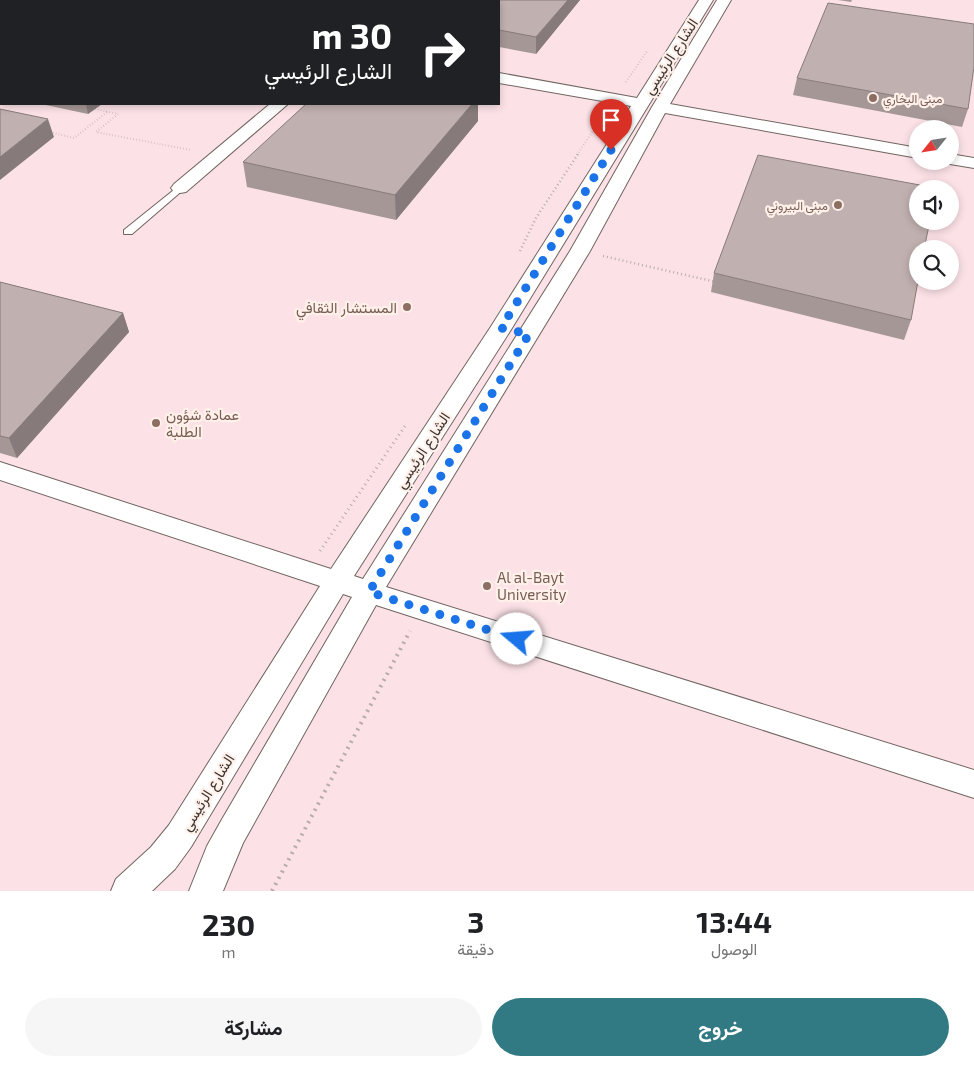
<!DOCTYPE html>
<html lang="ar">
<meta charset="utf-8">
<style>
:root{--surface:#fff;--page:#f6f6f6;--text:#202124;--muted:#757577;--accent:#327a83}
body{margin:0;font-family:"Exo 2",Vazirmatn,sans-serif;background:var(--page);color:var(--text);direction:rtl;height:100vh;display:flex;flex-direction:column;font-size:19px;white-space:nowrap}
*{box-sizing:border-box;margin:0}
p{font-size:16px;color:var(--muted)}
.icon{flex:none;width:28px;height:28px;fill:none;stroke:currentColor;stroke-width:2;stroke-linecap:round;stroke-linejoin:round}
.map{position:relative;height:891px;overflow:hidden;direction:ltr}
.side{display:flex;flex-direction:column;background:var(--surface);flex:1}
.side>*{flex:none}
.banner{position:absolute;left:0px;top:0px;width:500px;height:105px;box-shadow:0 2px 8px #0003;direction:rtl;background:#202124;color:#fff;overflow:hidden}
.needle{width:32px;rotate:240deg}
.controls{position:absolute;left:909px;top:120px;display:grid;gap:10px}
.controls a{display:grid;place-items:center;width:50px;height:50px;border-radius:50%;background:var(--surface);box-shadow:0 2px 8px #0003;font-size:25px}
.pin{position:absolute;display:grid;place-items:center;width:42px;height:42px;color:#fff;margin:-51px -21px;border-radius:50% 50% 50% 0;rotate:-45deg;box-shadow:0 0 5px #0007}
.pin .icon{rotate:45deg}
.me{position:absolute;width:55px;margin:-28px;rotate:288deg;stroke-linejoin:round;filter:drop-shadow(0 0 4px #0008)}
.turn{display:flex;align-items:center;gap:18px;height:105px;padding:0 25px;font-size:22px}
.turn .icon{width:65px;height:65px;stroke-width:2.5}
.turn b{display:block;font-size:35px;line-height:42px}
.eta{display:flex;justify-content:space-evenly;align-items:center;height:85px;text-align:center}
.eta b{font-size:30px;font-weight:700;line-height:35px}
.button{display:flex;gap:10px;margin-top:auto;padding:10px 25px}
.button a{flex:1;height:58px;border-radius:30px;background:var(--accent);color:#fff;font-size:20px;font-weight:700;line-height:58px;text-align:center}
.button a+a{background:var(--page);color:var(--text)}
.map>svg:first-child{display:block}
.education{fill:#fce2e7;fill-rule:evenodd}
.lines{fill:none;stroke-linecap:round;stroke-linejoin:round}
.service-casing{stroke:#71655f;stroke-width:2}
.minor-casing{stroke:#71655f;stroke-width:2}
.path-far3{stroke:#b8aca7;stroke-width:2;stroke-dasharray:0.5 2.5;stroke-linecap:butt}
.path-far2{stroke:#b8aca7;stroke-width:2.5;stroke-dasharray:1 3;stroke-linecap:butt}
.path-far1{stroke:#b8aca7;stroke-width:3;stroke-dasharray:1 4;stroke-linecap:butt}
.path{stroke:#b8aca7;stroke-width:4;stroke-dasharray:2 5;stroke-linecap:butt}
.service{fill:#fff;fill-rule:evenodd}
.minor{fill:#fff;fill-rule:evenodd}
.wall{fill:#a59796}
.shaded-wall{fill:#867b7a}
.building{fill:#c0b0af;stroke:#867b7a}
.route{stroke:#1a73e8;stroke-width:9;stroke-dasharray:0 16.2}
.education-dot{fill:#8d6e63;stroke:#fff0ea;stroke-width:2}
.labels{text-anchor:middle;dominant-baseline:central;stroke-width:4.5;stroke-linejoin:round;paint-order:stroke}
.far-education-label{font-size:12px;fill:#785e54;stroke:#fff0ea;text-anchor:start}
.street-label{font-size:15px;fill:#3c3633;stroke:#fff0ea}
.education-label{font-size:15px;fill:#785e54;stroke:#fff0ea;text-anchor:start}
</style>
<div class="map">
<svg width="974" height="891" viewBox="0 0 974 891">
<rect width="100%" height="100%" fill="#fff0ea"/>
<!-- education -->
<path class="education" d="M 0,0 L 974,0 L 974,891 L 0,891 ZM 1,1 L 499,1 L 499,104 L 1,104 ZM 918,129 L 950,129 L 950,161 L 918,161 ZM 918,189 L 950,189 L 950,221 L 918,221 ZM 918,249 L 950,249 L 950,281 L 918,281 Z"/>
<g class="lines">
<defs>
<path id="service" d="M 0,21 L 1,21 L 1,25 L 0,25 Z
M 180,185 L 183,186 L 183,190 L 132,234 L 124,234 L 124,230 Z"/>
<path id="minor" d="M 699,0 L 713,0 L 512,328 L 354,576 L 363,579 L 570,251 L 652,107 L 717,0 L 731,0 L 670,104 L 918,148 L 918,158 L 665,113 L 590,251 L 386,587 L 974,770 L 974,798 L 376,605 L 243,843 L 223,891 L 189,891 L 207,846 L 221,821 L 352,597 L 343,594 L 191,847 L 175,869 L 152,891 L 111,891 L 116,879 L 151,847 L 169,825 L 320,586 L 0,480 L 0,462 L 331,569 L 490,328 L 631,106 L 499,83 L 499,73 L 637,98 Z
M 270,104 L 288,104 L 186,192 L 180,193 L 174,192 L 171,188 L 174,184 Z
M 950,154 L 974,158 L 974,168 L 944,163 L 943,161 L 950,161 Z"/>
</defs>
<!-- service casing -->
<use href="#service" class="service-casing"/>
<!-- minor casing -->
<use href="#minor" class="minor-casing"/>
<!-- path-far3 -->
<path class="path-far3" d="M 626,82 L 648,50
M 92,108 L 118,114 L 96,132 L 191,150
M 50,132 L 74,138 L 107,112
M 577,155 L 603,116"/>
<!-- path-far2 -->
<path class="path-far2" d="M 520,251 L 536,218 L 578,154
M 603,256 L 716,282"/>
<!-- path-far1 -->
<path class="path-far1" d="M 320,551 L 405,426"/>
<!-- path -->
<path class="path" d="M 272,891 L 410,631"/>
<!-- service -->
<use href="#service" class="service"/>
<!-- minor -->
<use href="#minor" class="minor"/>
</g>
<!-- wall -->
<path class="wall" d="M 426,0 L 580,0 L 536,54 L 499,47 L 499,1 Z
M 838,0 L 852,0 L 851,2 Z
M 1,26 L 1,63 L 0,63 L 0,27 Z
M 1,71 L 1,96 L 0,95 L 0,72 Z
M 797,78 L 968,109 L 962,127 L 793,95 Z
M 41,104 L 102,104 L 88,114 Z
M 478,121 L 396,220 L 247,187 L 243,162 Z
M 714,273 L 911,320 L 904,340 L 711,292 Z
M 0,282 L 123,313 L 129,332 L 17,458 L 0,453 Z"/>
<!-- shaded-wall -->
<path class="shaded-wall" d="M 211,0 L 224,0 L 223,1 L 209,1 Z
M 568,0 L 580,0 L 536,54 L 536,37 Z
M 86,104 L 102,104 L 88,114 Z
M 472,104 L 478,104 L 478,121 L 396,220 L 395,195 Z
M 48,119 L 54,137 L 0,180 L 0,157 Z
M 123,313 L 129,332 L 17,458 L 9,438 Z"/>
<!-- building -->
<path class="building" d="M 148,0 L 211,0 L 209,1 L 146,1 Z
M 426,0 L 568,0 L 536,37 L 499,30 L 499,1 L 424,1 Z
M 828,3 L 974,24 L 974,67 L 968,109 L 797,78 Z
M 1,26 L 1,54 L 0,54 L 0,27 Z
M 1,71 L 1,87 L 0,87 L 0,72 Z
M 306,104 L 472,104 L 395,195 L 243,162 Z
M 0,109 L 48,119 L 0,157 Z
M 758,155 L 936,188 L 936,189 L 918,189 L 918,221 L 930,221 L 924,249 L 918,249 L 918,281 L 911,320 L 714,273 Z
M 0,282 L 123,313 L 9,438 L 0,436 Z"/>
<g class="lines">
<!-- route -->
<path class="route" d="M 517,639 L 369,592 L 529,334 L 501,328 L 611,150"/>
</g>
<!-- markers -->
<g class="education-dot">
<circle cx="873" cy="98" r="5"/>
<circle cx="838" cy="205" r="5"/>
<circle cx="407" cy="307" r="5"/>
<circle cx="156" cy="423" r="5"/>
<circle cx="487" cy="586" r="5"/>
</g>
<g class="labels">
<!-- far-education labels -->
<g class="far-education-label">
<text x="883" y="98">مبنى البخاري</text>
<text x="828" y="205" text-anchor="end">مبنى البيروني</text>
</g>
<!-- street labels -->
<g class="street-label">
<text transform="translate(670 56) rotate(-57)">الشارع الرئيسي</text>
<text transform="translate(422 450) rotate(-57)">الشارع الرئيسي</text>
<text transform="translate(207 792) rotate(-58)">الشارع الرئيسي</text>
</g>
<!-- education labels -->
<g class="education-label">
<text x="397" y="307" text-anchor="end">المستشار الثقافي</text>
<text x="166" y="414">عمادة شؤون<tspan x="166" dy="17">الطلبة</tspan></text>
<text x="497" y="577">Al al-Bayt<tspan x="497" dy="17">University</tspan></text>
</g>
</g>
</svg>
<div class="controls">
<a><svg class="needle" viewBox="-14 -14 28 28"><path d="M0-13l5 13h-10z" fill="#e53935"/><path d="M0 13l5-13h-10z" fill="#757577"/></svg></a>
<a><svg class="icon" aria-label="sound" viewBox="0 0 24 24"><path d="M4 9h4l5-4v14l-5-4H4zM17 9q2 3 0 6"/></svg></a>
<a><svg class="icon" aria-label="search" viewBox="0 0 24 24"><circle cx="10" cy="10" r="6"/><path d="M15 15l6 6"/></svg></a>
</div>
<div class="pin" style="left:611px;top:150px;background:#d93025"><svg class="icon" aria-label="arrive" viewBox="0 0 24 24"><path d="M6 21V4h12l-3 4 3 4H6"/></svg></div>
<svg class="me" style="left:517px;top:639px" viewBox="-20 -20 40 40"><circle r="19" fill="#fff"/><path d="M0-13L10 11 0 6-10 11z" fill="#1a73e8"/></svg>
<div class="banner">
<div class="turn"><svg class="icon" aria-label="right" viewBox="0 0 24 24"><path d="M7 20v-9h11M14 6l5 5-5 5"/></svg><div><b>30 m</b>الشارع الرئيسي</div></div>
</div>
</div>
<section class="side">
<div class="eta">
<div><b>13:44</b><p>الوصول</p></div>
<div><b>3</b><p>دقيقة</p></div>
<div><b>230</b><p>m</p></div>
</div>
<div class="button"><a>خروج</a><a>مشاركة</a></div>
</section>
